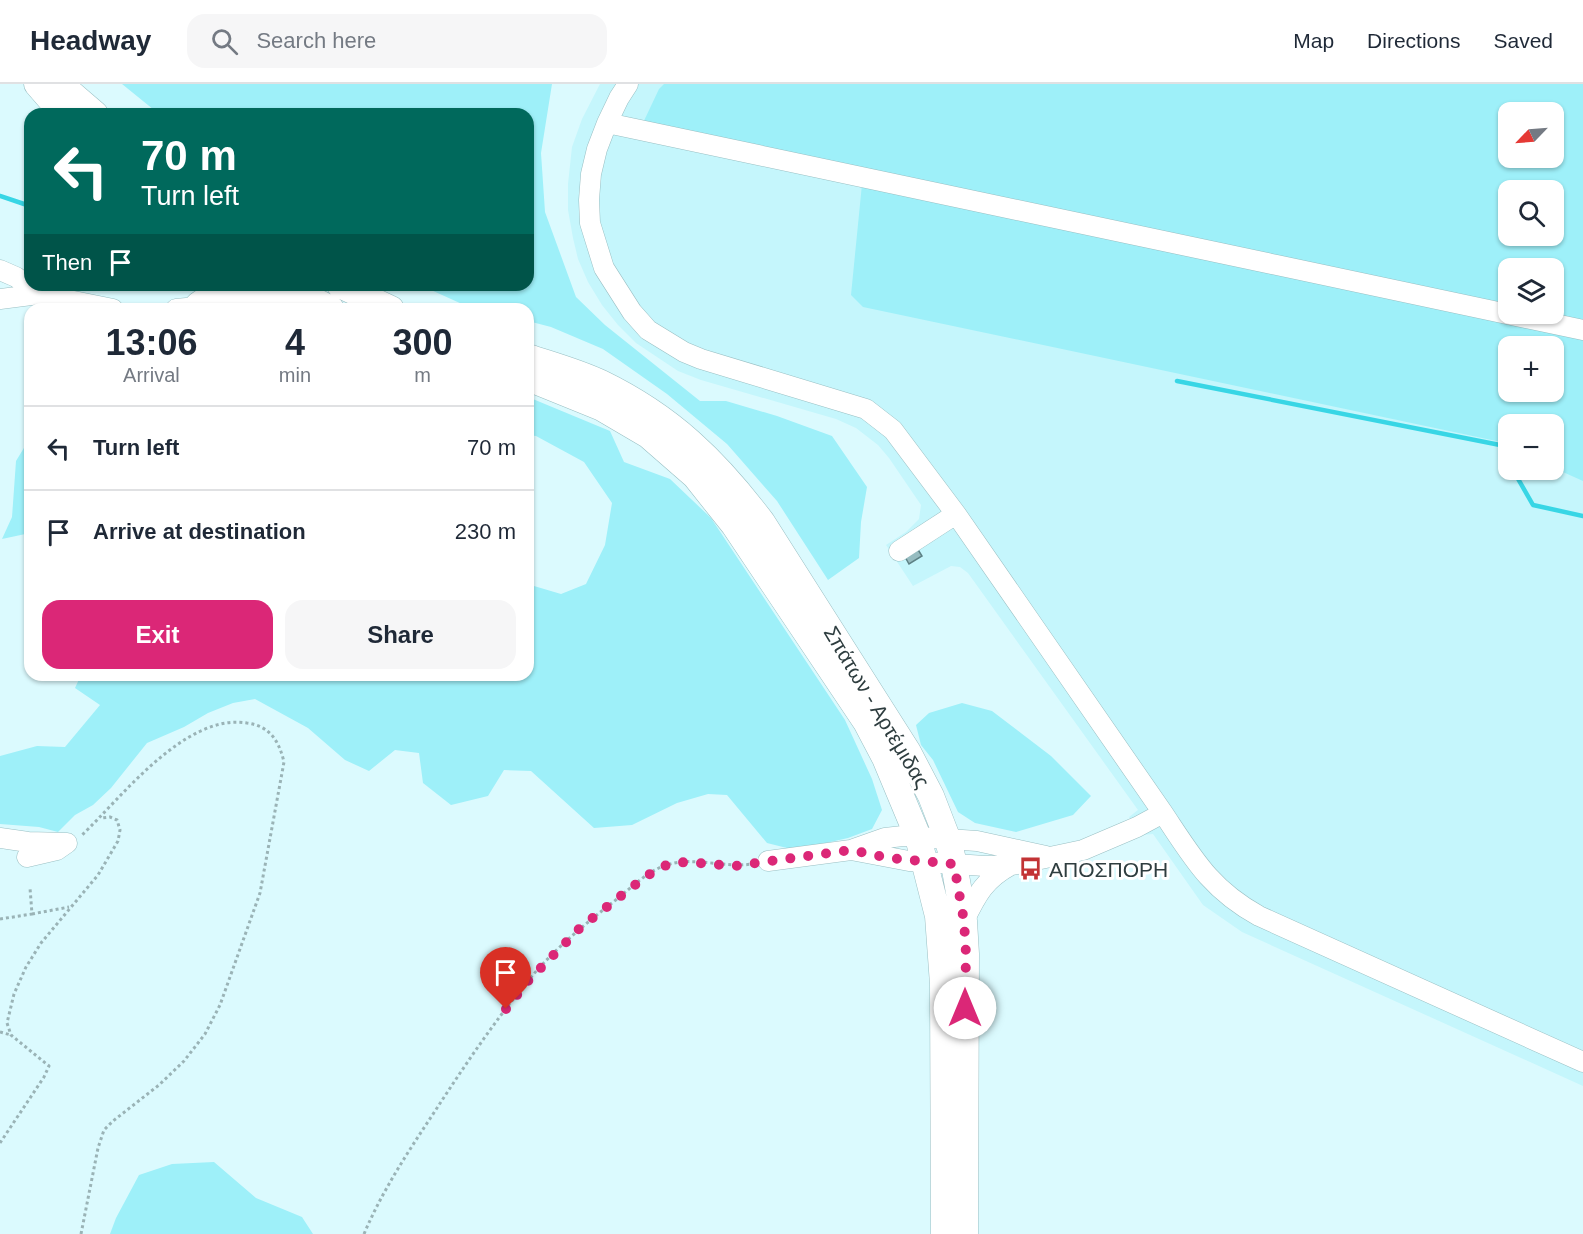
<!DOCTYPE html>
<meta charset="utf-8">
<style>
:root{--surface:#fff;--page:#f6f6f7;--text:#1f2937;--muted:#747a83;--line:#e0e1e3;--accent:#db2777}
body{margin:0;font-family:Helvetica,sans-serif;background:var(--page);color:var(--text);height:100vh;display:flex;flex-direction:column;font-size:22px;white-space:nowrap}
*{box-sizing:border-box;margin:0}
p{font-size:20px;color:var(--muted)}
.icon{flex:none;width:33px;height:33px;fill:none;stroke:currentColor;stroke-width:2;stroke-linecap:round;stroke-linejoin:round}
.map{position:relative;flex:1;overflow:hidden}
.details{position:absolute;left:24px;top:219px;width:510px;height:378px;display:flex;flex-direction:column;background:var(--surface);border-radius:18px;box-shadow:0 2px 4px #0004}
.details>*{flex:none}
.hud{position:absolute;left:24px;top:24px;width:510px;height:183px;border-radius:18px;box-shadow:0 2px 4px #0004;background:#00695c;color:#fff;overflow:hidden}
.needle{width:39px;rotate:245deg}
.buttons{position:absolute;left:1498px;top:18px;display:grid;gap:12px}
.buttons a{display:grid;place-items:center;width:66px;height:66px;border-radius:12px;background:var(--surface);box-shadow:0 2px 4px #0004;font-size:30px}
.pin{position:absolute;display:grid;place-items:center;width:51px;height:51px;color:#fff;margin:-62px -26px;border-radius:50% 50% 50% 0;rotate:-45deg;box-shadow:0 0 6px #0007}
.pin .icon{rotate:45deg}
.me{position:absolute;width:66px;margin:-33px;rotate:0deg;stroke-linejoin:round;filter:drop-shadow(0 0 4px #0008)}
.turn{display:flex;align-items:center;gap:21px;height:126px;padding:0 18px;font-size:27px}
.turn .icon{width:78px;height:78px;stroke-width:2.5}
.turn b{display:block;font-size:42px;line-height:51px}
.then{display:flex;align-items:center;height:57px;padding:0 18px;background:#0003;gap:12px;font-size:22px}
.eta{display:flex;justify-content:space-evenly;align-items:center;height:102px;text-align:center}
.eta b{font-size:36px;font-weight:700;line-height:42px}
.button{display:flex;gap:12px;margin-top:auto;padding:12px 18px}
.button a{flex:1;height:69px;border-radius:18px;background:var(--accent);color:#fff;font-size:24px;font-weight:700;line-height:69px;text-align:center}
.button a+a{background:var(--page);color:var(--text)}
ul{padding:0;list-style:none}
li{display:flex;align-items:center;gap:18px;height:84px;padding:0 18px;border-top:2px solid var(--line)}
li div{flex:1}
li b{display:block;font-size:22px}
li em{font-style:normal}
header{display:flex;align-items:center;gap:36px;box-sizing:border-box;height:84px;padding:0 30px;background:var(--surface);border-bottom:2px solid var(--line)}
header strong{font-size:28px}
nav{display:flex;gap:33px;margin-inline-start:auto;font-size:21px}
.search{width:420px;height:54px;background:var(--page);display:flex;align-items:center;gap:15px;box-sizing:border-box;padding:0 21px;border-radius:18px;color:var(--muted);font-size:22px}
.map>svg:first-child{display:block}
.built{fill:#c5f6fc;fill-rule:evenodd}
.green{fill:#9ef0f9;fill-rule:evenodd}
.lines{fill:none;stroke-linecap:round;stroke-linejoin:round}
.stream{stroke:#38d6e5;stroke-width:4.5}
.building{fill:#96bcc0;stroke:#5d8185;stroke-width:1.5}
.minor-casing{stroke:#99bfc3;stroke-width:21}
.major-casing{stroke:#99bfc3;stroke-width:27}
.path{stroke:#9ab3b6;stroke-width:3;stroke-dasharray:3 3;stroke-linecap:butt}
.minor{stroke:#fff;stroke-width:20}
.major{stroke:#fff;stroke-width:26}
.route{stroke:#db2777;stroke-width:10;stroke-dasharray:0 18}
.labels{text-anchor:middle;dominant-baseline:central;stroke-width:6;stroke-linejoin:round;paint-order:stroke}
.street-label{font-size:21px;fill:#2e3d3f;stroke:#fff}
.poi-label{font-size:21px;fill:#2e3d3f;stroke:#fff;text-anchor:start}
</style>
<header>
<strong>Headway</strong>
<div class="search"><svg class="icon" aria-label="search" viewBox="0 0 24 24"><circle cx="10" cy="10" r="6"/><path d="M15 15l6 6"/></svg>Search here</div>
<nav><a>Map</a><a>Directions</a><a>Saved</a></nav>
</header>
<div class="map">
<svg width="1583" height="1150" viewBox="0 0 1583 1150">
<rect width="100%" height="100%" fill="#dbfafe"/>
<!-- built -->
<path class="built" d="M 600,0 L 1583,0 L 1583,1002 L 1242,848 L 1203,821 L 1153,750 L 1141,751 L 1129,733 L 1138,726 L 968,489 L 960,483 L 951,482 L 913,502 L 886,461 L 906,448 L 919,435 L 921,421 L 889,374 L 878,361 L 856,344 L 836,335 L 701,296 L 678,287 L 636,259 L 618,241 L 602,221 L 588,198 L 578,175 L 573,154 L 568,126 L 568,100 L 572,63 L 582,35 ZM 1509,28 L 1554,28 L 1554,74 L 1509,74 ZM 1509,106 L 1554,106 L 1554,152 L 1509,152 ZM 1509,184 L 1554,184 L 1554,230 L 1509,230 ZM 1509,262 L 1554,262 L 1554,308 L 1509,308 ZM 1509,340 L 1554,340 L 1554,386 L 1509,386 Z"/>
<!-- green -->
<path class="green" d="M 122,0 L 552,0 L 541,69 L 545,128 L 576,213 L 605,241 L 700,317 L 726,317 L 777,332 L 832,352 L 867,403 L 861,438 L 859,474 L 828,496 L 777,417 L 727,360 L 667,310 L 603,265 L 551,243 L 528,237 L 528,225 L 481,225 L 462,220 L 420,201 L 528,201 L 528,30 L 159,30 Z
M 664,0 L 1583,0 L 1583,397 L 1554,384 L 1554,340 L 1509,340 L 1509,362 L 1501,358 L 863,223 L 851,211 L 863,90 L 642,41 L 659,5 ZM 1509,28 L 1554,28 L 1554,74 L 1509,74 ZM 1509,106 L 1554,106 L 1554,152 L 1509,152 ZM 1509,184 L 1554,184 L 1554,230 L 1509,230 ZM 1509,262 L 1554,262 L 1554,308 L 1509,308 Z
M 528,313 L 610,347 L 624,378 L 670,395 L 711,434 L 845,636 L 872,695 L 882,726 L 872,745 L 848,754 L 795,766 L 767,759 L 727,711 L 708,710 L 677,719 L 632,741 L 594,744 L 531,687 L 504,686 L 488,712 L 451,721 L 423,699 L 419,669 L 395,666 L 369,687 L 345,676 L 308,644 L 255,615 L 233,619 L 208,629 L 184,643 L 147,659 L 111,704 L 93,721 L 75,731 L 58,748 L 39,743 L 0,740 L 0,672 L 37,662 L 65,663 L 100,621 L 75,604 L 81,591 L 528,591 L 528,495 L 534,502 L 561,510 L 586,500 L 605,461 L 612,419 L 584,378 L 536,352 L 528,351 Z
M 30,354 L 30,449 L 2,455 L 12,433 L 16,377 Z
M 962,619 L 992,627 L 1051,672 L 1091,712 L 1073,731 L 1016,748 L 975,739 L 958,728 L 933,676 L 921,661 L 916,641 L 929,629 Z
M 214,1078 L 256,1114 L 302,1133 L 313,1150 L 110,1150 L 116,1134 L 139,1091 L 172,1080 Z"/>
<g class="lines">
<!-- stream -->
<path class="stream" d="M 0,112 L 30,122
M 1177,297 L 1500,361 L 1509,377
M 1513,386 L 1533,421 L 1583,432"/>
</g>
<!-- building -->
<path class="building" d="M 917,464 L 922,472 L 909,480 L 904,471 Z"/>
<g class="lines">
<defs>
<path id="minor" d="M 628,0 L 619,14 L 607,39 L 597,65 L 591,90 L 589,116 L 590,139 L 604,184 L 632,228 L 648,246 L 684,268 L 701,275 L 866,325 L 893,346 L 956,430 L 1163,729 C 1193,774 1210,805 1259,832 L 1583,978
M 607,39 L 1583,246
M 0,186 L 16,193 L 39,210
M 0,215 L 39,210 L 113,225
M 196,219 L 222,201
M 176,225 L 208,222 L 237,211
M 899,467 L 956,430
M 0,754 L 28,758 L 67,759 L 57,766 L 27,773
M 851,766 L 909,777 L 985,782 L 1012,781 L 1083,766 L 1137,743 L 1163,729
M 768,777 L 851,766 L 885,754 L 903,752 L 977,757 L 1046,772
M 964,837 C 977,810 985,795 1011,781"/>
<path id="major" d="M 37,0 L 63,30
M 60,0 L 95,30
M 340,201 L 391,225
M 288,203 L 331,225
M 225,217 L 263,209 L 302,210
M 528,273 C 552,281 578,288 601,299 C 671,333 716,377 762,438 L 908,668 L 931,712 L 948,756 L 954,780 L 964,837 L 966,870 L 965,1150
M 528,294 L 602,324 L 648,351 L 695,392 L 734,441 L 866,638 L 885,674 L 918,753 L 938,832 L 943,900 L 944,1150"/>
</defs>
<!-- minor casing -->
<use href="#minor" class="minor-casing"/>
<!-- major casing -->
<use href="#major" class="major-casing"/>
<!-- path -->
<path class="path" d="M 32,830 L 69,823
M 0,835 L 32,830 L 30,804
M 0,948 L 11,951
M 0,1059 L 44,993 L 49,982 L 11,951 L 7,939 L 14,910 L 26,883 L 41,859 L 98,791 L 118,757 L 120,746 L 117,736 L 110,733 L 101,734
M 81,1150 L 98,1064 L 104,1046 L 113,1037 L 159,1001 L 184,977 L 205,950 L 220,921 L 260,809 L 284,678 C 279,657 270,642 247,639 C 185,629 122,713 82,751
M 364,1150 C 383,1105 410,1065 437,1024 C 465,981 494,938 527,898 C 553,866 585,840 617,815 C 633,802 650,785 670,780 C 695,773 725,784 752,780"/>
<!-- minor -->
<use href="#minor" class="minor"/>
<!-- major -->
<use href="#major" class="major"/>
</g>
<g class="lines">
<!-- route -->
<path class="route" d="M 506,925 L 528,897 L 581,843 L 635,801 L 654,787 L 669,780 L 686,778 L 735,782 L 851,766 L 889,774 L 954,780 L 964,837 L 966,870 L 965,924"/>
</g>
<!-- icons -->
<defs>
<symbol id="bus-bare" viewBox="-9 -9 18 18"><path d="M-5-6H5V4H4V6H2V4H-2V6H-4V4H-5ZM-3.5-4V0h7V-4ZM-3.5 1.2v1.5H-2V1.2ZM2 1.2v1.5H3.5V1.2Z" fill="#c23335" stroke="#fff" stroke-width="2.5" paint-order="stroke"/></symbol>
</defs>
<g fill-rule="evenodd">
<use href="#bus-bare" x="1014" y="768" width="33" height="33"/>
</g>
<g class="labels">
<!-- street labels -->
<g class="street-label">
<text transform="translate(877 623) rotate(59)">Σπάτων - Αρτέμιδας</text>
</g>
<!-- poi labels -->
<g class="poi-label">
<text x="1049" y="785">ΑΠΟΣΠΟΡΗ</text>
</g>
</g>
</svg>
<div class="buttons">
<a><svg class="needle" viewBox="-14 -14 28 28"><path d="M0-13l5 13h-10z" fill="#e53935"/><path d="M0 13l5-13h-10z" fill="#747a83"/></svg></a>
<a><svg class="icon" aria-label="search" viewBox="0 0 24 24"><circle cx="10" cy="10" r="6"/><path d="M15 15l6 6"/></svg></a>
<a><svg class="icon" aria-label="layers" viewBox="0 0 24 24"><path d="M12 4l9 5-9 5-9-5zM3 14l9 5 9-5"/></svg></a>
<a>+</a>
<a>−</a>
</div>
<div class="pin" style="left:506px;top:925px;background:#d93025"><svg class="icon" aria-label="arrive" viewBox="0 0 24 24"><path d="M6 21V4h12l-3 4 3 4H6"/></svg></div>
<svg class="me" style="left:965px;top:924px" viewBox="-20 -20 40 40"><circle r="19" fill="#fff"/><path d="M0-13L10 11 0 6-10 11z" fill="#db2777"/></svg>
<div class="hud">
<div class="turn"><svg class="icon" aria-label="left" viewBox="0 0 24 24"><path d="M17 20v-9H6M10 6l-5 5 5 5"/></svg><div><b>70 m</b>Turn left</div></div>
<div class="then">Then<svg class="icon" aria-label="arrive" viewBox="0 0 24 24"><path d="M6 21V4h12l-3 4 3 4H6"/></svg></div>
</div>
<section class="details">
<div class="eta">
<div><b>13:06</b><p>Arrival</p></div>
<div><b>4</b><p>min</p></div>
<div><b>300</b><p>m</p></div>
</div>
<ul>
<li><svg class="icon" aria-label="left" viewBox="0 0 24 24"><path d="M17 20v-9H6M10 6l-5 5 5 5"/></svg><div><b>Turn left</b></div><em>70 m</em></li>
<li><svg class="icon" aria-label="arrive" viewBox="0 0 24 24"><path d="M6 21V4h12l-3 4 3 4H6"/></svg><div><b>Arrive at destination</b></div><em>230 m</em></li>
</ul>
<div class="button"><a>Exit</a><a>Share</a></div>
</section>
</div>
